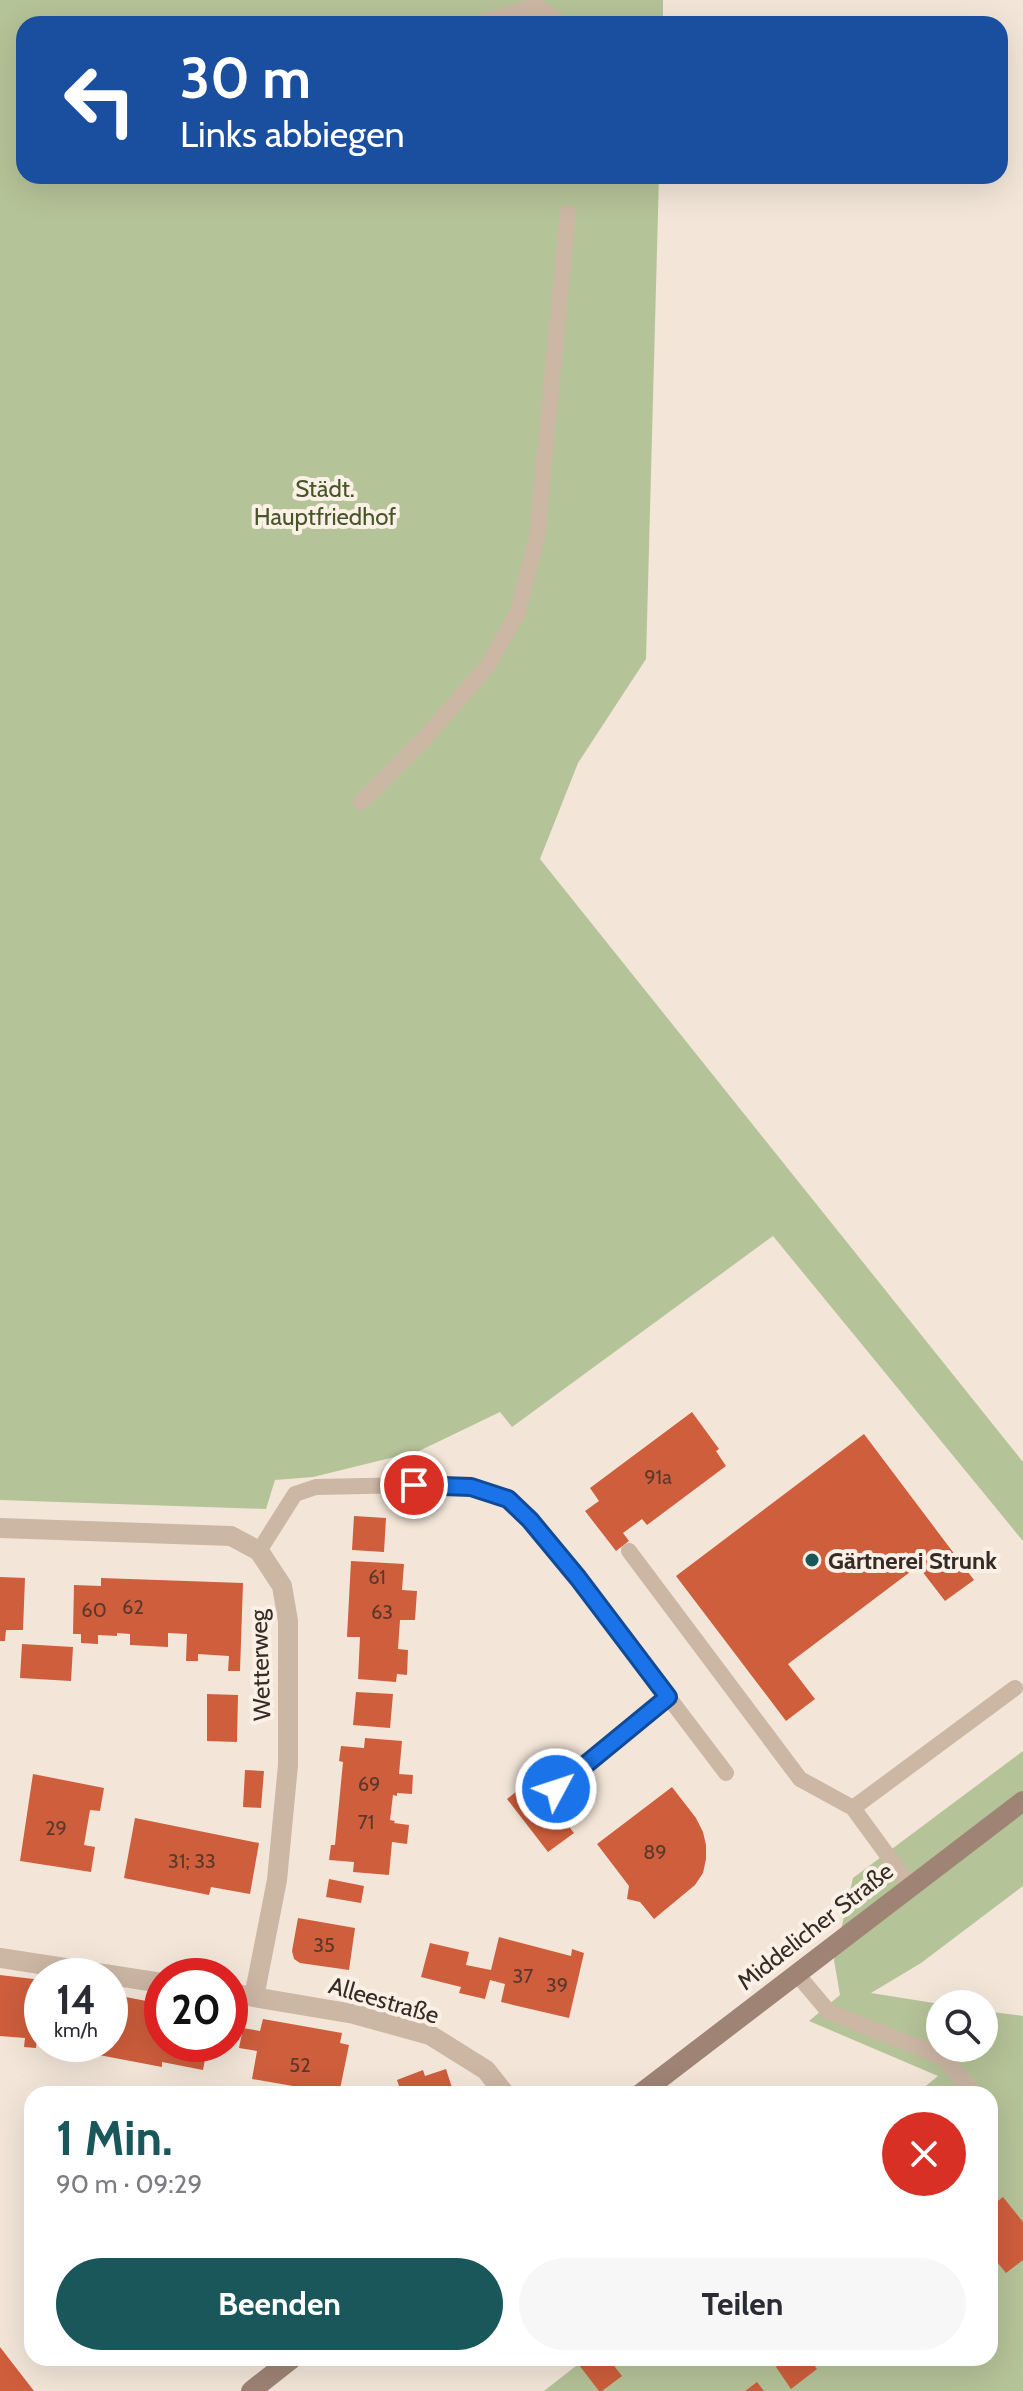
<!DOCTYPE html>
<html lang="de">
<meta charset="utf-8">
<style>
:root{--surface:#fff;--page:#f7f7f7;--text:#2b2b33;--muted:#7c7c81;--accent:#19575b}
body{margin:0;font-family:Cabin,sans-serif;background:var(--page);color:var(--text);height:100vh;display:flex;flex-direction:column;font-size:30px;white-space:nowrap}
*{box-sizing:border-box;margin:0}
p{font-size:26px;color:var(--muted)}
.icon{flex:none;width:44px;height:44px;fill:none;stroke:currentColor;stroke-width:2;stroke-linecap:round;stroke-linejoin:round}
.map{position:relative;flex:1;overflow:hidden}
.panel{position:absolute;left:24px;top:2086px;width:974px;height:280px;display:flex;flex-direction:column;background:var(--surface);border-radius:24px;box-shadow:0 8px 32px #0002}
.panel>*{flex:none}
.banner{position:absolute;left:16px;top:16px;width:992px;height:168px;border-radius:24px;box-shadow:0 8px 32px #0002;background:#1a4fa0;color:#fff;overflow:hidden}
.buttons{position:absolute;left:926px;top:1990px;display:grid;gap:16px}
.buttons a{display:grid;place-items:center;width:72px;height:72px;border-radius:50%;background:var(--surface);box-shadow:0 8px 32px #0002;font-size:40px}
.speed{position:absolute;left:24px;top:1958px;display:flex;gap:16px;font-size:40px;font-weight:700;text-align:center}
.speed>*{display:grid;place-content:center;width:104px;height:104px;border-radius:50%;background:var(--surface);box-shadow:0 8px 32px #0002;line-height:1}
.speed small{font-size:20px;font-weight:400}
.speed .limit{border:12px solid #d22;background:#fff;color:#111}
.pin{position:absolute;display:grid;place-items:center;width:68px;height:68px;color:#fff;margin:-34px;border:4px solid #fff;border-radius:50%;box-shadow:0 2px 8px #0007}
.me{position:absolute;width:88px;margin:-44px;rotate:50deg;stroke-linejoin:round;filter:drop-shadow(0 0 6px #0008)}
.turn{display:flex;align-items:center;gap:28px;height:168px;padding:0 32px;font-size:36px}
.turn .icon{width:104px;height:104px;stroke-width:2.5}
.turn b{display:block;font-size:56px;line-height:68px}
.round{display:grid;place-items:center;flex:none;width:84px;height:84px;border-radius:42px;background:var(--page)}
.head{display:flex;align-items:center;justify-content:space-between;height:136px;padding:0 32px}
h1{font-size:48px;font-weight:700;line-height:60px;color:var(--accent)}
.primary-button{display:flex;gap:16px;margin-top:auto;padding:16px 32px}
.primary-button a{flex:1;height:92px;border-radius:48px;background:var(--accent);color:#fff;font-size:32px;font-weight:700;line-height:92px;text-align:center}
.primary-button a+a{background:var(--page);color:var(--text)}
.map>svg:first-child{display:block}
.green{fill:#b5c398}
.building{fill:#ce5e3c}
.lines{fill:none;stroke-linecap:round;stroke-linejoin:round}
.lane{stroke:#ccb6a4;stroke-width:16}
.street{stroke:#ccb6a4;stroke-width:20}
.secondary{stroke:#9f8475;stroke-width:20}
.route-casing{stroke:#114b97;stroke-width:20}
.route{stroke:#1a73e8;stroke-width:14}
.poi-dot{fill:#19575b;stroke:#faf0e5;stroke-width:3}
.labels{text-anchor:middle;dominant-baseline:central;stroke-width:8;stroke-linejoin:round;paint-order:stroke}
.number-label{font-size:20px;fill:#5c382c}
.park-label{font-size:24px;fill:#465628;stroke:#faf0e5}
.poi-label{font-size:24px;font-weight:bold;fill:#362b26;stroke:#faf0e5;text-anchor:start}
.street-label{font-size:24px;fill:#362b26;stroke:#faf0e5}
</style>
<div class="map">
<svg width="1023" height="2391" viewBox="0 0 1023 2391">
<rect width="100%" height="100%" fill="#f3e6d9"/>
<!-- green -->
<path class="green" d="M 0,0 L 663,0 L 663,24 L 24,24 L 24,176 L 659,176 L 646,659 L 578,763 L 540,859 L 1023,1462 L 1023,1541 L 773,1236 L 512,1427 L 500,1412 L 419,1451 L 313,1477 L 275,1480 L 266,1509 L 0,1500 Z
M 1023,1751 L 1023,1886 L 921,1963 L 871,1993 L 940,2004 L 940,2048 L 984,2048 L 984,2011 L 1023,2016 L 1023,2391 L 544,2391 L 586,2358 L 990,2358 L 990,2094 L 916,2094 L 938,2076 L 809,2021 L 840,1995 L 834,1960 L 853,1878 Z"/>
<!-- building -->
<path class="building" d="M 692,1412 L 719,1449 L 716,1451 L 726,1466 L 647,1525 L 642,1519 L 623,1533 L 629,1541 L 616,1551 L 585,1511 L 599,1501 L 590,1488 Z
M 864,1434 L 974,1580 L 945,1601 L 918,1566 L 788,1664 L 815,1699 L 786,1721 L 676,1576 Z
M 354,1516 L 386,1518 L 384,1552 L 352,1550 Z
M 351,1561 L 404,1564 L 402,1590 L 417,1591 L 415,1620 L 400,1620 L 398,1649 L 408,1650 L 407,1675 L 397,1674 L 396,1682 L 358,1679 L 360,1637 L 347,1637 Z
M 0,1577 L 25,1578 L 23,1630 L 6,1630 L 5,1641 L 0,1641 Z
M 101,1578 L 243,1583 L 240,1671 L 228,1671 L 229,1656 L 198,1654 L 198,1661 L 186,1661 L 187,1634 L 168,1633 L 168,1647 L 130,1645 L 130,1634 L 117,1633 L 117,1636 L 98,1635 L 98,1644 L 81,1643 L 81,1634 L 73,1634 L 74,1585 L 101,1586 Z
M 22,1644 L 73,1647 L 71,1681 L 20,1678 Z
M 356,1692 L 393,1694 L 390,1728 L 353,1725 Z
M 207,1694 L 238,1695 L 237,1742 L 207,1741 Z
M 365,1738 L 402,1741 L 399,1774 L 413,1775 L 412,1794 L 397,1793 L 397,1796 L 393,1795 L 390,1820 L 395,1821 L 394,1823 L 409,1825 L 407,1844 L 392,1842 L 389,1875 L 353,1872 L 354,1862 L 329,1860 L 331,1845 L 335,1845 L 343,1762 L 339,1761 L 341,1746 L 364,1748 Z
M 245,1770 L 264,1771 L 261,1808 L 243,1807 Z
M 33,1774 L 104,1788 L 100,1811 L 90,1810 L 84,1845 L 95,1847 L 91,1872 L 20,1861 Z
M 532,1779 L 574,1833 L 548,1852 L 507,1799 Z
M 672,1787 L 696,1818 L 703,1832 L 706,1845 L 706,1859 L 703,1873 L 695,1885 L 654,1919 L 640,1902 L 627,1899 L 629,1886 L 597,1844 Z
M 135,1818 L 259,1843 L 250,1894 L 211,1887 L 209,1895 L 124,1878 Z
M 329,1879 L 364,1886 L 361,1903 L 326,1897 Z
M 298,1918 L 355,1928 L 349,1970 L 300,1963 L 294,1959 L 292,1951 Z
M 499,1937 L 571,1956 L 572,1949 L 584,1953 L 569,2018 L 501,2002 L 505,1984 L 490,1980 L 485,1999 L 459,1993 L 461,1987 L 421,1977 L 430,1943 L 469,1952 L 466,1965 L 491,1970 Z
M 0,1975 L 42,1980 L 42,2012 L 40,2011 L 36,2048 L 24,2047 L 25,2038 L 0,2036 Z
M 110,1994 L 162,2004 L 162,2044 L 208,2044 L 203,2070 L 162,2062 L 162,2067 L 78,2051 L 79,2044 L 110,2044 Z
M 263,2019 L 342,2033 L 340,2043 L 349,2045 L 339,2094 L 252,2079 L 257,2051 L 239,2048 L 243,2028 L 260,2031 Z
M 446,2069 L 454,2094 L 397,2094 L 395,2088 L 399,2086 L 397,2080 L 423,2070 L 425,2076 Z
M 1003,2197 L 1023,2222 L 1023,2260 L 1006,2273 L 993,2257 L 990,2259 L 990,2207 Z
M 0,2347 L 34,2391 L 0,2391 Z
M 588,2358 L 608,2358 L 622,2376 L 602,2391 L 599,2391 L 579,2365 Z
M 788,2358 L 808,2358 L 817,2369 L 791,2389 L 776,2367 Z
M 757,2382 L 764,2391 L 745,2391 Z"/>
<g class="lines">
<!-- lane -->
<path class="lane" d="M 536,6 L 562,24
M 477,24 L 536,6
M 361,802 L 423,740 L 487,667 L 518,612 L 537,537 L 568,213
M 259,1551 L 295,1494 L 316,1487 L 414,1485 L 471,1487 L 508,1499 L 530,1520 L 578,1578 L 726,1773
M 629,1551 L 800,1779 L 853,1808
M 556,1789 L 668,1697
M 910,1886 L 853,1808 L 1015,1688
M 796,1973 L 829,2012 L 943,2057 L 975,2094"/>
<!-- street -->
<path class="street" d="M 0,1528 L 231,1536 L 259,1551 L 282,1586 L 288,1621 L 288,1765 L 277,1880 L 254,1997
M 0,1958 L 162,1983
M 230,1993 L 354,2014 L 430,2035 L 486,2070 L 505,2094"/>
<!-- secondary -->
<path class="secondary" d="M 640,2094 L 1023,1801
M 251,2391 L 293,2358"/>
</g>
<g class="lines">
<defs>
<path id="route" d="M 414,1485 L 471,1487 L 508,1499 L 530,1520 L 578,1578 L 668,1697 L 556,1789"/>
</defs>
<!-- route casing -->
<use href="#route" class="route-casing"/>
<!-- route -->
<use href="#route" class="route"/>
</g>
<!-- markers -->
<circle class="poi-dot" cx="812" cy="1560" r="8"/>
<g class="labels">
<!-- number labels -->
<g class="number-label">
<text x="658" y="1477">91a</text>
<text x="377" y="1577">61</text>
<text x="133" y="1607">62</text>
<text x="94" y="1610">60</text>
<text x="382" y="1612">63</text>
<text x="369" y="1784">69</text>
<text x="366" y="1822">71</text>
<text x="56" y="1828">29</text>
<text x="655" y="1852">89</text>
<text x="192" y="1861">31; 33</text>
<text x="324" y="1945">35</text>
<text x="523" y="1976">37</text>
<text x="557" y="1985">39</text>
<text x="300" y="2065">52</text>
</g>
<!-- park labels -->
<g class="park-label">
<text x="325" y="488">Städt.<tspan x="325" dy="28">Hauptfriedhof</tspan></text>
</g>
<!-- poi labels -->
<g class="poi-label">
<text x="828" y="1560">Gärtnerei Strunk</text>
</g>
<!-- street labels -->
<g class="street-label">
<text transform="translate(260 1665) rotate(-92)">Wetterweg</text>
<text transform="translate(815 1926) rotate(-38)">Middelicher Straße</text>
<text transform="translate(384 2000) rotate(16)">Alleestraße</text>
</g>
</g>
</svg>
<div class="buttons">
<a><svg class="icon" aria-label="search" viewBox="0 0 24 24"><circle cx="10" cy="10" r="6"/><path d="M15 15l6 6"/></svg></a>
</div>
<div class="speed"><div>14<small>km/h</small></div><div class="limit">20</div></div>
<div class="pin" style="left:414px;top:1485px;background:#d93025"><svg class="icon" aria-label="arrive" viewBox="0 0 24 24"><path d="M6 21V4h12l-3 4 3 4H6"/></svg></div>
<svg class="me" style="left:556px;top:1789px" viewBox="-20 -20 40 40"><circle r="17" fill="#1a73e8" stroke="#fff" stroke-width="3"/><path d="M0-11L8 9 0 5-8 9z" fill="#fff"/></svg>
<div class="banner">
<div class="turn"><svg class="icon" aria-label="left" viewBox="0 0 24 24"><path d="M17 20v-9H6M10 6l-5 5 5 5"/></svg><div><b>30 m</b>Links abbiegen</div></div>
</div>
<section class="panel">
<div class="head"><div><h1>1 Min.</h1><p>90 m · 09:29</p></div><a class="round" style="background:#d93025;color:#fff"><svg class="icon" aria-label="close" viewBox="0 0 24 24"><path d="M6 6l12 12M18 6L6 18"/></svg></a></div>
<div class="primary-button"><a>Beenden</a><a>Teilen</a></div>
</section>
</div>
